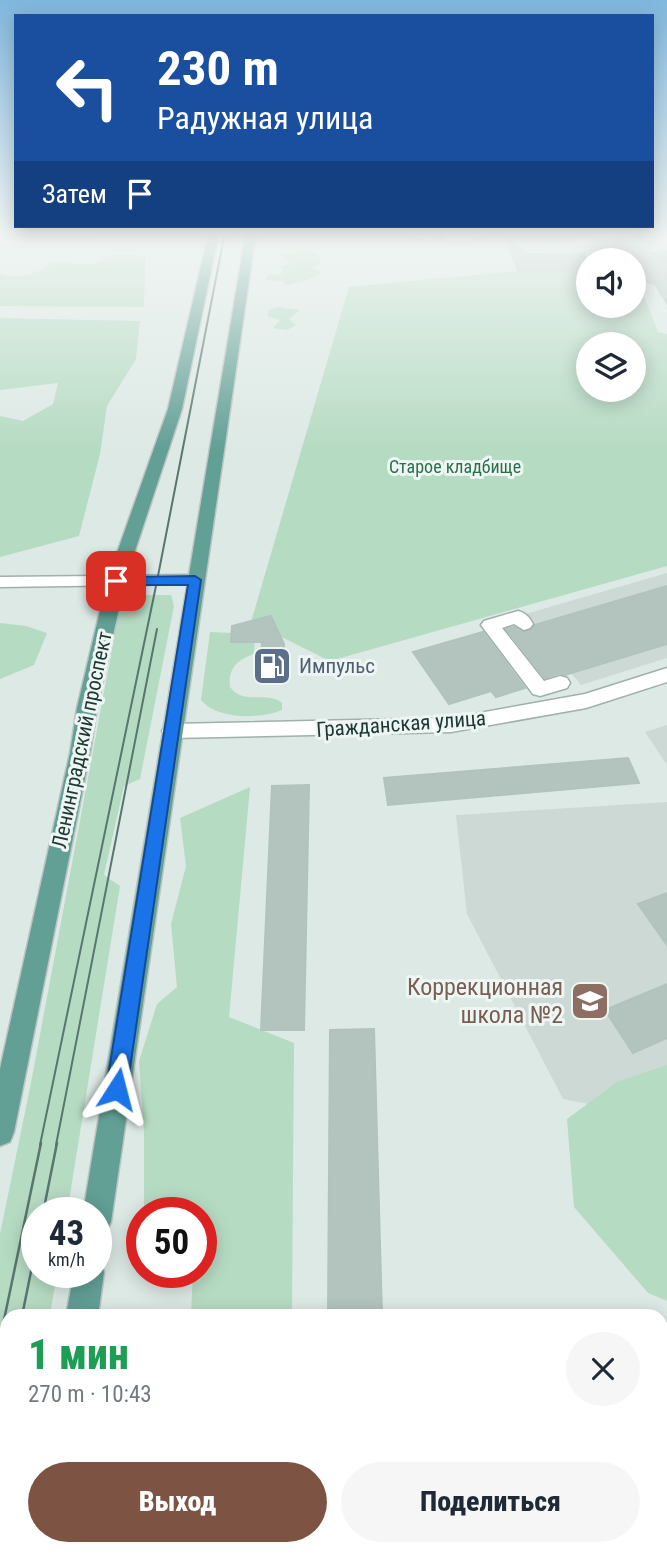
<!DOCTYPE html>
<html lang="ru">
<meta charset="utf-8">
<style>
:root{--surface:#fff;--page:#f6f6f7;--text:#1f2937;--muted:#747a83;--accent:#7d5444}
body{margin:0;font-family:"Roboto Condensed",sans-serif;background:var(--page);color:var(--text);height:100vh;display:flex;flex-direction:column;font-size:26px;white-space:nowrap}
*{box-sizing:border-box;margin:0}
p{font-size:23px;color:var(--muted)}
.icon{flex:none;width:38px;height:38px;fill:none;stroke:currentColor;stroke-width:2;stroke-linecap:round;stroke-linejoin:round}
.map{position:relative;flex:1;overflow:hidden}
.side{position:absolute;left:0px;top:1309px;width:668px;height:247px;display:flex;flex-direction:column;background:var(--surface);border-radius:21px 21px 0 0;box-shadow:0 4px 18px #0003}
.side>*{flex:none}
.hud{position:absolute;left:14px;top:14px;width:640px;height:214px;border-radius:0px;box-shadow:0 4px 18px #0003;background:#1a4fa0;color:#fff;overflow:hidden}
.buttons{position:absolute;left:576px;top:248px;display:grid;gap:14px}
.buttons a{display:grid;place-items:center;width:70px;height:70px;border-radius:50%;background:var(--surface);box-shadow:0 4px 18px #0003;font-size:35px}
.speed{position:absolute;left:21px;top:1197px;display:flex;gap:14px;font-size:35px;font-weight:700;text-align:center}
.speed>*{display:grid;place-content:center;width:91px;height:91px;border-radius:50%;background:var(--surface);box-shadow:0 4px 18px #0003;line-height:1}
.speed small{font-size:18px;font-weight:400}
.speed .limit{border:10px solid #d22;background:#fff;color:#111}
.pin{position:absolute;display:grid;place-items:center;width:60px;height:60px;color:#fff;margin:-30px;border-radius:14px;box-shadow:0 4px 10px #0006}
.me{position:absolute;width:77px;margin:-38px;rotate:9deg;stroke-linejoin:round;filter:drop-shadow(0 0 5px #0008)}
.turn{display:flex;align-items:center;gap:24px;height:147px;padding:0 28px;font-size:32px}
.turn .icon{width:91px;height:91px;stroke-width:2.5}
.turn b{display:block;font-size:49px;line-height:60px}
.then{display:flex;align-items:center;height:66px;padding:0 28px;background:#0003;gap:14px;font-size:26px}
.round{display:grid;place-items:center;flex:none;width:74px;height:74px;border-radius:37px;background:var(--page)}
.summary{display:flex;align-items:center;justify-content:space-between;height:119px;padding:0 28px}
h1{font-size:42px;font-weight:800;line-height:52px;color:#1e9e55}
.cta{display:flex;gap:14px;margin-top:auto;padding:14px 28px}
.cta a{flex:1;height:80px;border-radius:42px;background:var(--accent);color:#fff;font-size:28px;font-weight:800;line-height:80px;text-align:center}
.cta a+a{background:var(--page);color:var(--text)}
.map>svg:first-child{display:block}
.built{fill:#ccd9d4}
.green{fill:#b6dbc3;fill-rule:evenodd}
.building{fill:#b3c4be;stroke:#b0c3bd;stroke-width:2}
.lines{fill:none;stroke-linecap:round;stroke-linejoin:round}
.minor-casing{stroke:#a0b0ac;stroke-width:3}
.major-casing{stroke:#bcc3c2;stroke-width:3}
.minor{fill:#fff;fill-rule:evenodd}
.major{fill:#629f95;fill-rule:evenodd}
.tram-far1{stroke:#597570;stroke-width:2}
.tram{stroke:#597570;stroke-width:2.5}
.route{fill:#1a73e8;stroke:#114b97;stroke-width:2}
.labels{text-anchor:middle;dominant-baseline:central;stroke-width:6;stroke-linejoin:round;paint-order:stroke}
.far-park-label{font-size:18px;fill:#2a6f4b;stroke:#eef6f3}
.service-label{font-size:21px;fill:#4e5e75;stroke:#eef6f3;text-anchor:start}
.street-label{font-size:21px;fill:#1f3834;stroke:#eef6f3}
.near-education-label{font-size:24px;fill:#785e54;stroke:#eef6f3;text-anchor:end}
</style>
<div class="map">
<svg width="667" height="1555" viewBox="0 0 667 1555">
<rect width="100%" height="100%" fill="#dde9e5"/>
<!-- built -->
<path class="built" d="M 667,573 L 667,658 L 581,685 L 522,615 Z
M 667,725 L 667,765 L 645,732 Z
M 667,802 L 667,1088 L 619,1110 L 563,1099 L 467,914 L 456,815 Z"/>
<!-- green -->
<path class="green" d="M 0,232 L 169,232 L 158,237 L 0,242 Z
M 510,232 L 600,232 L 601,233 L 555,243 L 511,239 L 508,238 Z
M 296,250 C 306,250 319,249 321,262 L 311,268 L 321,272 L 320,274 L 305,281 L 287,285 L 282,281 L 265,280 L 269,274 L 281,275 L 283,266 L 291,264 L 280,253 L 294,253 Z
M 115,254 L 145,256 L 144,307 L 0,306 L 0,274 C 16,280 39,274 51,263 L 94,264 Z
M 588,270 L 588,306 L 634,306 L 634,270 L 658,332 L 667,334 L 667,566 L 330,661 L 251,622 L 349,287 L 518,271 ZM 588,345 L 634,345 L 634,390 L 588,390 Z
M 278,307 L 300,310 L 289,319 L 296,325 L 287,330 L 273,328 L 280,320 L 267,316 L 269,309 Z
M 0,318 L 140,321 L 136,359 L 107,406 L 100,454 L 79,536 L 0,557 L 0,416 L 23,421 L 53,404 L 58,383 L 0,390 Z
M 127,595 L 171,595 L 174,606 L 140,779 L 124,786 L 104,875 L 120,886 L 67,1213 L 37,1213 L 37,1272 L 57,1272 L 50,1316 L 7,1316 L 7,1549 L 12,1549 L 11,1555 L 0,1555 L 0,1234 L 31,1083 L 121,601 Z
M 0,623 L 26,626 L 47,633 L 34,665 L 0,679 Z
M 210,632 L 255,634 L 254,654 C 237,660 228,668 230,687 C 244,706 267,690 282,703 L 282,710 C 261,719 217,720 201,700 Z
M 250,787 L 229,1017 L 294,1043 L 292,1316 L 191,1316 L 193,1272 L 201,1272 L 201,1213 L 144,1213 L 144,1133 L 139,1061 L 157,1004 L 177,987 L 171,924 L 186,866 L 180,818 Z
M 667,1065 L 667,1301 L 648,1293 L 574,1207 L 567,1119 L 617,1082 Z"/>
<!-- building -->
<path class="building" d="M 623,232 L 637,237 L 656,238 L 648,253 L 667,252 L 667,304 L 655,284 L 646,282 L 638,268 L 634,268 L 634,261 L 605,261 Z
M 503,233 L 527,254 L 585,253 L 588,270 L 518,271 Z
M 667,586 L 667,644 L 565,675 L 559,673 L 545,678 L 506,629 L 514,627 L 525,632 L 535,625 Z
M 271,616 L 284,644 L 283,668 L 260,668 L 262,642 L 231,642 L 232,626 Z
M 483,632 L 525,688 L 496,697 L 491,691 L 449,704 L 413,652 Z
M 628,758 L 639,783 L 388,805 L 384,778 Z
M 309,785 L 304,1030 L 261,1030 L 272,786 Z
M 667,893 L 667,945 L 638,904 Z
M 667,984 L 667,1038 L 633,1053 L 605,1010 Z
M 374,1029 L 382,1316 L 328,1316 L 330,1030 Z"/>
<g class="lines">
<defs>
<path id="minor" d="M 475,232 L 486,232 C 476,243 454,246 441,238 C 451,231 465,239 475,232 Z
M 630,232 L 664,232 C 657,237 637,237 630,232 Z
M 418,233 L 439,238 L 434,241 L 414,238 L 413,236 Z
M 195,575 L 201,576 L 204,580 L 201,584 L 0,587 L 0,577 Z
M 518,611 C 526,613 529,617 533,624 L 530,628 L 524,630 L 514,624 L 502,628 L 544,681 L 560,676 L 567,678 L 570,683 L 567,688 L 540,696 L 533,694 L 481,625 L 484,621 Z
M 667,668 L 667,682 L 586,708 L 451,732 L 172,738 L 165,736 L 162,731 L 165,726 L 172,724 L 451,718 L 585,694 Z
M 167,1549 L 211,1549 L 213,1555 L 169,1555 Z"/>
<path id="major" d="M 209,232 L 219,232 L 182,409 L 125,581 L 97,708 L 90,753 L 14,1132 L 10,1142 L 0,1146 L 0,1069 L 70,753 L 77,708 L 107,581 L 168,409 Z
M 246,232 L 256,232 L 111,1222 L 106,1232 L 96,1237 L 96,1213 L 83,1213 Z
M 96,1260 L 100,1261 L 104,1272 L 98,1316 L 66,1316 L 74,1272 L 96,1272 Z
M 28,1549 L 64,1549 L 63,1555 L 27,1555 Z"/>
</defs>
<!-- minor casing -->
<use href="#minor" class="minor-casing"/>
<!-- major casing -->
<use href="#major" class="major-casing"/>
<!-- minor -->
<use href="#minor" class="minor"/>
<!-- major -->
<use href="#major" class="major"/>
<!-- tram-far1 -->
<path class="tram-far1" d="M 40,1145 L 157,581 L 225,232
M 56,1145 L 157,629"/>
<!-- tram -->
<path class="tram" d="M 43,1213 L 57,1143
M 22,1316 L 37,1242
M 0,1339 L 41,1143
M 0,1426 L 7,1391"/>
</g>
<!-- sky -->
<linearGradient id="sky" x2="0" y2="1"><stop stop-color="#80b7de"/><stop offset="0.52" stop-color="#f0f5f3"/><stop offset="1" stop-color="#f0f5f3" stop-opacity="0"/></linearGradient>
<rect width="667" height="449" fill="url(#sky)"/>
<!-- route -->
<path class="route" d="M 195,576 L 201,580 L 127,1089 L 124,1096 L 117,1099 L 109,1096 L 106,1089 L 188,585 L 116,585 L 110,581 L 116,577 Z"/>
<!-- icons -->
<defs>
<symbol id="fuel-square" viewBox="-11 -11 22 22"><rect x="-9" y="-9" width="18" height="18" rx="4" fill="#5c6f8a" stroke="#eef6f3"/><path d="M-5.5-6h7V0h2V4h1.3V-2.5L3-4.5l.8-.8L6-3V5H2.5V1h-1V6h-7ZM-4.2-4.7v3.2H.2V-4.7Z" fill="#fff"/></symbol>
<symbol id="school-square" viewBox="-11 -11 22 22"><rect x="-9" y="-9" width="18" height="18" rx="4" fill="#8d6e63" stroke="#eef6f3"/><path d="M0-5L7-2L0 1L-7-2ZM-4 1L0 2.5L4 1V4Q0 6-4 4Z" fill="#fff"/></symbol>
</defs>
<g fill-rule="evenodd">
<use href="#fuel-square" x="250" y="644" width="44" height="44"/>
<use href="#school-square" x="568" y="979" width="44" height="44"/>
</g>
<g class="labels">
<!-- far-park labels -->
<g class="far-park-label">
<text x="455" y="466">Старое кладбище</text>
</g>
<!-- service labels -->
<g class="service-label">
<text x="299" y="666">Импульс</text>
</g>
<!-- street labels -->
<g class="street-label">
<text transform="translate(401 724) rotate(-4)">Гражданская улица</text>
<text transform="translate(82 740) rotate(-78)">Ленинградский проспект</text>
</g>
<!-- near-education labels -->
<g class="near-education-label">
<text x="563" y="987">Коррекционная<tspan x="563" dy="28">школа №2</tspan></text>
</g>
</g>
</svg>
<div class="buttons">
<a><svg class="icon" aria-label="sound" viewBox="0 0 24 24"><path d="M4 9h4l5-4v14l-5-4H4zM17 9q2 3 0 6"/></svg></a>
<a><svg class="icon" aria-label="layers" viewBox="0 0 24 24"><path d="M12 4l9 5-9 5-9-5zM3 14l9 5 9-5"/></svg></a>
</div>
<div class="speed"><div>43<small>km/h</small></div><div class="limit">50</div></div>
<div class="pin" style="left:116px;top:581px;background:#d93025"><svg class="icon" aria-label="arrive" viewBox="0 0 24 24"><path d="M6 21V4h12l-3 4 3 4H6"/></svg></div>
<svg class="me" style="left:117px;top:1089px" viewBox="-20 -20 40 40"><path d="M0-17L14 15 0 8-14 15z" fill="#1a73e8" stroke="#fff" stroke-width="4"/></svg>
<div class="hud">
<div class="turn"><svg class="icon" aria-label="left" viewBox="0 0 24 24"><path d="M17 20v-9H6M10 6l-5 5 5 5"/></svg><div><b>230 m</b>Радужная улица</div></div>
<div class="then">Затем<svg class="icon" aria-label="arrive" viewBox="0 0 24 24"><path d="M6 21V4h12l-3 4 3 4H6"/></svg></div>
</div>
<section class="side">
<div class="summary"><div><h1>1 мин</h1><p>270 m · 10:43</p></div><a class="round"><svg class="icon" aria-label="close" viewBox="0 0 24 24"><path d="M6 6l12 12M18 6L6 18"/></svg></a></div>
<div class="cta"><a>Выход</a><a>Поделиться</a></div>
</section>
</div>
